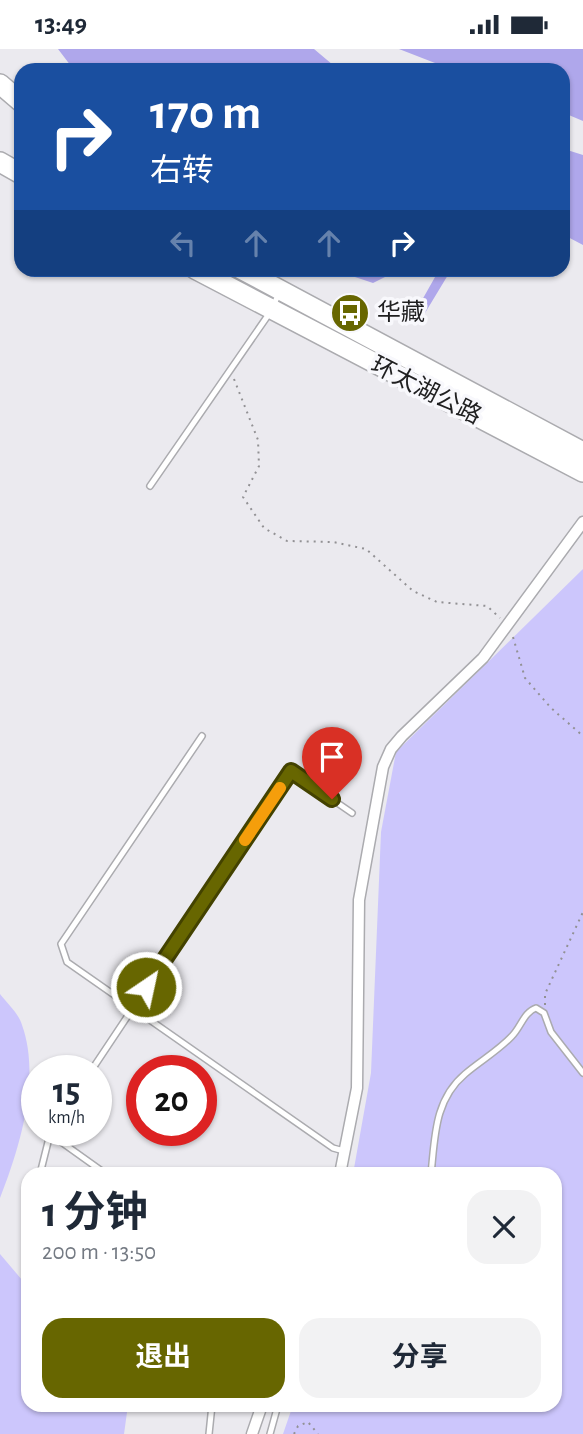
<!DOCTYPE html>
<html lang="zh">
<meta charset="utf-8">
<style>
:root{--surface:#fff;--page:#f2f2f3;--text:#1f2937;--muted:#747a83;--accent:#676600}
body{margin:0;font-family:"Alegreya Sans","Noto Sans SC",sans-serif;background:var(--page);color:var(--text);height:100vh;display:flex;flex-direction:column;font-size:26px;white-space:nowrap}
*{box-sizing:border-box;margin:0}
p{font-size:23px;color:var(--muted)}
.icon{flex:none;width:38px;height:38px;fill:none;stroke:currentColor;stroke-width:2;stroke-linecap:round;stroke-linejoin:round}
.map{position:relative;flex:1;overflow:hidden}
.side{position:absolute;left:21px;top:1118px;width:541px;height:245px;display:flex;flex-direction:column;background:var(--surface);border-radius:21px;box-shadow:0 2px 5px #0004}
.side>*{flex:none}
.hud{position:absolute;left:14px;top:14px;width:556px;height:214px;border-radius:21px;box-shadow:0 2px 5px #0004;background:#1a4fa0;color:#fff;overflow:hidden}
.speed{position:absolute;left:21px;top:1006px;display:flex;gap:14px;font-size:35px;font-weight:700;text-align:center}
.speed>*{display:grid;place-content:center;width:91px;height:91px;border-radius:50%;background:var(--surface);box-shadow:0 2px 5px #0004;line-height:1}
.speed small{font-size:18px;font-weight:400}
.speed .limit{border:10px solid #d22;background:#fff;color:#111}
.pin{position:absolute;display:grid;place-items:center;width:60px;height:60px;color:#fff;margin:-72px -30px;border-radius:50% 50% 50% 0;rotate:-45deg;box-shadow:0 0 7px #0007}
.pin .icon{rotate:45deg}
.me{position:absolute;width:77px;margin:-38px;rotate:34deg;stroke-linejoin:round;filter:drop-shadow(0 0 5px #0008)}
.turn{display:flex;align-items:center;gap:24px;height:147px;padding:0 21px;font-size:32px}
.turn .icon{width:91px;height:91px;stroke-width:2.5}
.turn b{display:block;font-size:49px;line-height:60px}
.lanes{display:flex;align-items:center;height:66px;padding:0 21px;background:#0003;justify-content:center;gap:35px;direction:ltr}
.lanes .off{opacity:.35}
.round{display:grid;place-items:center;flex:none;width:74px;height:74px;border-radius:21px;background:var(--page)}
.headline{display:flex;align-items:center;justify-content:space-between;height:119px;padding:0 21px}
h1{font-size:42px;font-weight:700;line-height:52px}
.action{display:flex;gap:14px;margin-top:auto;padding:14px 21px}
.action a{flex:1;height:80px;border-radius:21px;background:var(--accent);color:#fff;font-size:28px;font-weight:700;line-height:80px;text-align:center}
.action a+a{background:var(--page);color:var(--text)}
.status{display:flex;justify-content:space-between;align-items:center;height:49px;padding:0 35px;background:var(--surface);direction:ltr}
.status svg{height:19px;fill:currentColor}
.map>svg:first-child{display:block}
.green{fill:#ccc6fc}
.water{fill:#afa7eb}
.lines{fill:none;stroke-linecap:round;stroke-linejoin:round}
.service-casing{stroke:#ababaf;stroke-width:8}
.minor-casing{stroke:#ababaf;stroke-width:13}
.trunk-casing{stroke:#ababaf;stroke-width:22}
.path{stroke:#929194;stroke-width:2;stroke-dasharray:2 5;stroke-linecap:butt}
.service{stroke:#fff;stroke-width:5}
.minor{stroke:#fff;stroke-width:10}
.trunk{stroke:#fff;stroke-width:19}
.route-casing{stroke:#434200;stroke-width:18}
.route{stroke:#676600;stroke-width:12}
.slow{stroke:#f59e0b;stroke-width:12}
.labels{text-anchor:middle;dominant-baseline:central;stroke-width:7;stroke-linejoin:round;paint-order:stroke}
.poi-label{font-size:24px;fill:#202021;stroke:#f8f8fc;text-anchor:start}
.street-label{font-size:24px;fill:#202021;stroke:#f8f8fc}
</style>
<div class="status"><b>13:49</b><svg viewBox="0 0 49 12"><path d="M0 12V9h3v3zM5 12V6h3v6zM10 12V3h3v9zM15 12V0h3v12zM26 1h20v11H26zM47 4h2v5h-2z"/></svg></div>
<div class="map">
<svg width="583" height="1385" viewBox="0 0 583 1385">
<rect width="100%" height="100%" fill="#ebeaef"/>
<!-- green -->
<path class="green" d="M 583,520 L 583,1385 L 283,1385 L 293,1356 L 555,1356 L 555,1125 L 353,1125 L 371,1024 L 381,783 L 396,703 Z
M 0,945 C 7,954 19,965 22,976 C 41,1029 20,1098 0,1149 Z
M 0,1205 L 28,1238 L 28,1356 L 128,1356 L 124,1385 L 0,1385 Z"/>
<!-- water -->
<path class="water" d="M 58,0 L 314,0 L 339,21 L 74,21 Z
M 399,0 L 583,0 L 583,72 L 564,64 L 564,21 L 453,21 Z
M 564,100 L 583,106 L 583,196 L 564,186 Z
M 334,221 L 399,221 L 373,234 Z
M 439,221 L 451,221 L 425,264 L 417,260 Z"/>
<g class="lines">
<defs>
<path id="service" d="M 150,437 L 271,262 L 279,244
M 202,687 L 61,895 L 67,913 L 333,1099 L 344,1102
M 91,1022 L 291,722 L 352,764
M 40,1125 L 50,1085 L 106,1125
M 431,1125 C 435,1089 434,1051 465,1025 C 480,1012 498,1002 512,987 C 521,978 524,963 536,959 L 544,964 L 551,983 L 583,1024
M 209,1385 L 212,1356
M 270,1385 L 278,1356"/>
<path id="minor" d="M 340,1125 L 357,1039 L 359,851 L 383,718 L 391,700 L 402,687 L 483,609 L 583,473
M 252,1385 L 262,1356"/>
<path id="trunk" d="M 0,35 L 21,53
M 0,113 L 21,125
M 195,220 L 583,423
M 241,220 L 583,403"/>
</defs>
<!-- service casing -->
<use href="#service" class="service-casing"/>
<!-- minor casing -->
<use href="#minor" class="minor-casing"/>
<!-- trunk casing -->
<use href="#trunk" class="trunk-casing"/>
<!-- path -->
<path class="path" d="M 234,330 L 258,391 L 259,417 L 243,448 L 264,479 L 287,492 L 333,493 L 366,500 L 413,542 L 437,553 L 487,557 L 500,569
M 513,588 L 525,629 L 551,659 L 583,687
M 545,956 L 545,945 L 583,863
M 294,1385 L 298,1377 L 308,1373 L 318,1385"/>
<!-- service -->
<use href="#service" class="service"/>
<!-- minor -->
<use href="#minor" class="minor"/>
<!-- trunk -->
<use href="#trunk" class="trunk"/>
</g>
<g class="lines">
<defs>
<path id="route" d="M 146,938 L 291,722 L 332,750"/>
</defs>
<!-- route casing -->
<use href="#route" class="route-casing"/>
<!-- route -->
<use href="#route" class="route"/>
<!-- slow -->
<path class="slow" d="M 245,791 L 280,739"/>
</g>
<!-- icons -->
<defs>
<symbol id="bus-disc" viewBox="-11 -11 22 22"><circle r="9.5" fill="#676600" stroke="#f8f8fc"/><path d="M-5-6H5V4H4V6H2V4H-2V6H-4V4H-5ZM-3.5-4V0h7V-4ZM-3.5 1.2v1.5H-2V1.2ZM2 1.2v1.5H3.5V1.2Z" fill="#fff"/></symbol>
</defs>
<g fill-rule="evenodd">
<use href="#bus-disc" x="328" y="242" width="44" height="44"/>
</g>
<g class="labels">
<!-- poi labels -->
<g class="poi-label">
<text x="377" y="264">华藏</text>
</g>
<!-- street labels -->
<g class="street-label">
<text transform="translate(426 342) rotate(27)">环太湖公路</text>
</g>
</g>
</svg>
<div class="speed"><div>15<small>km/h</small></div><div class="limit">20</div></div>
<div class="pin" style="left:332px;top:750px;background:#d93025"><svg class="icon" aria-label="arrive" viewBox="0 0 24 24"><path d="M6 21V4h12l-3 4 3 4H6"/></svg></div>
<svg class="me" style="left:146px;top:938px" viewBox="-20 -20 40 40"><circle r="17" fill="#676600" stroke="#fff" stroke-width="3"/><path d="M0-11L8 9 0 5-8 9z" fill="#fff"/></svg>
<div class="hud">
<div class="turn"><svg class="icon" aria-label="right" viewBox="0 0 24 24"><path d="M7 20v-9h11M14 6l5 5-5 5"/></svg><div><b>170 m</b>右转</div></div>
<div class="lanes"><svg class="icon off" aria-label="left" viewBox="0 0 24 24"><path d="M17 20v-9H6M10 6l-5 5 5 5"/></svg><svg class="icon off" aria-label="ahead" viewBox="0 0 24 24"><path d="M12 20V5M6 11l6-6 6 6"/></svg><svg class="icon off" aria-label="ahead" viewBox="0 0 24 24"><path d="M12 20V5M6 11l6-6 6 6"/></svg><svg class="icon" aria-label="right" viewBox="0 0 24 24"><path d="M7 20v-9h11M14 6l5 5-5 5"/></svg></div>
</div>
<section class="side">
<div class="headline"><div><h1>1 分钟</h1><p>200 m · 13:50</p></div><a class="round"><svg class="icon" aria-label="close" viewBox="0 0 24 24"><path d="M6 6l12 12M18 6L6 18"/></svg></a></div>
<div class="action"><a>退出</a><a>分享</a></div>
</section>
</div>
